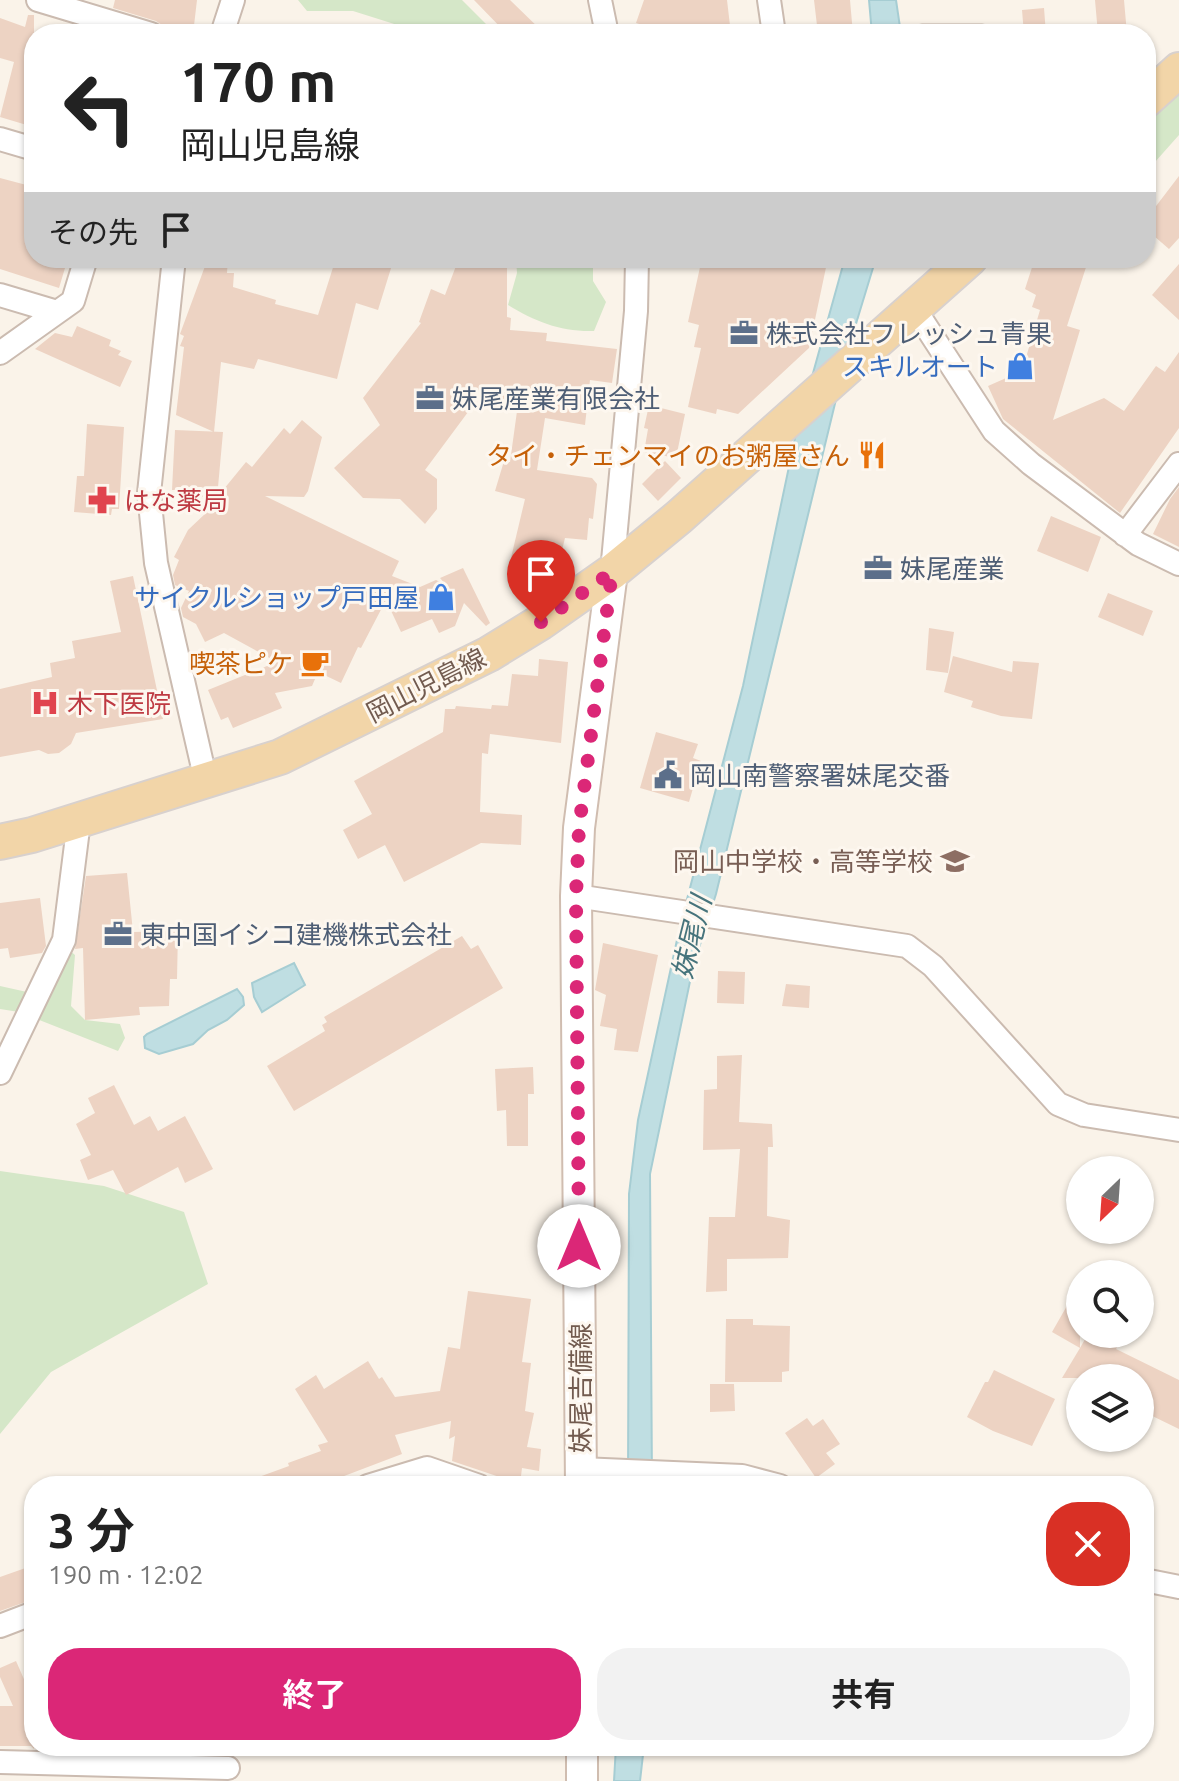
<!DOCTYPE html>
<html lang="ja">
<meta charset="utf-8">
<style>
:root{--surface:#fff;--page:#f2f2f2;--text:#222;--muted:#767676;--accent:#db2777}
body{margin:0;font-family:Ubuntu,"Noto Sans JP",sans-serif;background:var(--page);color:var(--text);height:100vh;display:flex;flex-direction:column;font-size:30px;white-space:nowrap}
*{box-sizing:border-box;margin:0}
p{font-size:26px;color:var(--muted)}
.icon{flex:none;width:44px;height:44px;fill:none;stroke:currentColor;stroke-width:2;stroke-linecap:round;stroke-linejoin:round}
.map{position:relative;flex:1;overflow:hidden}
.drawer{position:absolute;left:24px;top:1476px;width:1130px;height:280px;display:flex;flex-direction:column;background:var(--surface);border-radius:32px;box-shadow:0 2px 6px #0004}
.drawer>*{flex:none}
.banner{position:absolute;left:24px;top:24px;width:1132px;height:244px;border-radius:32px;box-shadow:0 2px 6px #0004;background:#fff;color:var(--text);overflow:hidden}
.needle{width:52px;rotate:205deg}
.fabs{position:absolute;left:1066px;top:1156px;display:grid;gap:16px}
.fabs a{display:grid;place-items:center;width:88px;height:88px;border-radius:50%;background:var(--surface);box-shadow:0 2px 6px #0004;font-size:40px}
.pin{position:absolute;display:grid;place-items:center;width:68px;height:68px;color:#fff;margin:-82px -34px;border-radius:50% 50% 50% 0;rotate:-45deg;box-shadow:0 0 8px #0007}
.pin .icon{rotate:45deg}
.me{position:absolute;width:88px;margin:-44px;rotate:0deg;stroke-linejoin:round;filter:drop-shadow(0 0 6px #0008)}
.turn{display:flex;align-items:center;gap:28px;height:168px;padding:0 24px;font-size:36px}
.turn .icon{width:104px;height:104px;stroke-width:2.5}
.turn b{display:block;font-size:56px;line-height:68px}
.then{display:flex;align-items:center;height:76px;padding:0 24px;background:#0003;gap:16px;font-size:30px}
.round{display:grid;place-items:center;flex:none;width:84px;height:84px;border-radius:32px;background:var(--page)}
.summary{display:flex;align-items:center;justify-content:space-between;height:136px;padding:0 24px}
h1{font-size:48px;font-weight:700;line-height:60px}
.action{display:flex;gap:16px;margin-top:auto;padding:16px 24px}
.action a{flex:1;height:92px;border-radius:32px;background:var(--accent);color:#fff;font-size:32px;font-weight:700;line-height:92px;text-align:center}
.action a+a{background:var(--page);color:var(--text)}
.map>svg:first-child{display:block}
.green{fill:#d5e7c8}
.water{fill:#bfdee2;stroke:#a6cdd3;stroke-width:2}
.building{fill:#edd3c3}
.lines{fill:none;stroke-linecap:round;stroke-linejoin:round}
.service-casing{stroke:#cbbbb0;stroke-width:15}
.minor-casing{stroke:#cbbbb0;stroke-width:26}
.secondary-casing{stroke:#d0bdb0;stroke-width:34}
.primary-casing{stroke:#d8d1ce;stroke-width:38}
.service{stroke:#fff;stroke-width:11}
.minor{stroke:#fff;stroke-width:22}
.secondary{stroke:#fff;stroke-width:30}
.primary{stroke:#f2d5a8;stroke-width:34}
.route{stroke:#db2777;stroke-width:14;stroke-dasharray:0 25.2}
.labels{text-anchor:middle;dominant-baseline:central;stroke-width:6;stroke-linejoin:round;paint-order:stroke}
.service-label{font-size:26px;fill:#4e5e75;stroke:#fdf7ef;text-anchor:start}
.shop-label{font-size:26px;fill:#366cbe;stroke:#fdf7ef;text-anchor:end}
.food-label{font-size:26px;fill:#c56008;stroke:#fdf7ef;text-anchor:end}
.health-label{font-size:26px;fill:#be3a42;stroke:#fdf7ef;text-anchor:start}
.street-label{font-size:26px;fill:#725b4f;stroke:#fdf7ef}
.education-label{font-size:26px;fill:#785e54;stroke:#fdf7ef;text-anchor:end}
.water-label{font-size:28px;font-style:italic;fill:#47747c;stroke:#fdf7ef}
</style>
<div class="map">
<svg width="1179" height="1781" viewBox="0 0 1179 1781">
<rect width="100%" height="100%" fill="#faf3e9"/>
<!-- green -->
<path class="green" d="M 298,0 L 462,0 L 496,34 L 426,34 L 353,11 L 307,11 Z
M 1179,88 L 1179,135 L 1147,171 L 1146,178 L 1146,119 Z
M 516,258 L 593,258 L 593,281 L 606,302 L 594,331 C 561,332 536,322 508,305 L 517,273 Z
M 68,949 L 75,955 L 71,1006 L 85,1020 L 120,1024 L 125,1038 L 118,1051 L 19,1012 L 0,1009 L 0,986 L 45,996 Z
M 0,1171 L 104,1186 L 184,1212 L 208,1284 L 51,1372 L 0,1434 Z"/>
<!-- water -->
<path class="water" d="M 869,0 L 896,0 L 901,34 L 872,34 Z
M 845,258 L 876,258 L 848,350 L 716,894 L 693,967 L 650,1174 L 652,1486 L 628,1486 L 629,1194 L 638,1120 L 680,926 L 743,686 L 795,438 Z
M 294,963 L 305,985 L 262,1012 L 254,997 L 252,983 Z
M 237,989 L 243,997 L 244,1005 L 227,1020 L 208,1030 L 193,1044 L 159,1054 L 145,1048 L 144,1037 L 147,1034 Z
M 616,1746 L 644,1746 L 640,1781 L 614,1781 Z"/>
<!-- building -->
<path class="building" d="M 115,0 L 197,0 L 193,34 L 165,34 L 162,25 L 156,21 L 113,8 Z
M 474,0 L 510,0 L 545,34 L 507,34 Z
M 644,0 L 727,0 L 731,34 L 659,34 L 659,30 L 636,23 Z
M 814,0 L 850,0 L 853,34 L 818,34 Z
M 1095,0 L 1124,0 L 1127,34 L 1098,34 Z
M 1044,8 L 1046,34 L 1024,34 L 1022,10 Z
M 28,15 L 34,15 L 34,111 L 30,126 L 0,117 L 14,62 L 0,58 L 0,18 L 25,27 Z
M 1179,176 L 1179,238 L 1169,249 L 1146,229 L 1155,219 L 1150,214 Z
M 0,178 L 34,187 L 34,207 L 28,231 L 34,232 L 34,258 L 68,258 L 59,288 L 0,269 Z
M 208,258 L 228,258 L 227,273 L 234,273 L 233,287 L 276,300 L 275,304 L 318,315 L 336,258 L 368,258 L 392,265 L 378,310 L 356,303 L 337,379 L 258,359 L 254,369 L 221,362 L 214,432 L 176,415 L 184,347 L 180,346 L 184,336 L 180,334 Z
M 459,258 L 507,258 L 507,317 L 511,318 L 510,330 L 547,333 L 546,341 L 617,349 L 612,383 L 590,380 L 585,425 L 545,418 L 537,470 L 592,478 L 597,484 L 593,519 L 589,518 L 587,540 L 565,538 L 557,571 L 510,562 L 525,499 L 495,491 L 504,461 L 510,462 L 518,404 L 477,390 L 471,408 L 425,470 L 437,479 L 437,509 L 425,524 L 400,499 L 363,498 L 334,468 L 380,425 L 363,398 L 421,323 L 419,322 L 431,289 L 445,295 Z
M 702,258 L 828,258 L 809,348 L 738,414 L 717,409 L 716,414 L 688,407 L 701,348 L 694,347 L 699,325 L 688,322 Z
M 1035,258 L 1089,258 L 1067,326 L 1080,330 L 1053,420 L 1104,398 L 1124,411 L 1156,366 L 1165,372 L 1179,352 L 1179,428 L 1120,513 L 1003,419 L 988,386 L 1022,371 L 1040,310 L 1032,307 L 1036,295 L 1025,289 Z
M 1179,264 L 1179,320 L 1152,295 Z
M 77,326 L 111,340 L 109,346 L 121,351 L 118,355 L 132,361 L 120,387 L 35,349 L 55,333 L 72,337 Z
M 649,405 L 685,414 L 676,458 L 644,452 L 648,429 L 644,428 Z
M 302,420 L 322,437 L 308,491 L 304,497 L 265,496 L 399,561 L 392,576 L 420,587 L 436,580 L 446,585 L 440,578 L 463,568 L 490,623 L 486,626 L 464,603 L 455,626 L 439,633 L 432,619 L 401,632 L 386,600 L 361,648 L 358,647 L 341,683 L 318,672 L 312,686 L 275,693 L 282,708 L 233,728 L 228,717 L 221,720 L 208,690 L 277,662 L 224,633 L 205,642 L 196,624 L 183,617 L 181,608 L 189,591 L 175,585 L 173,575 L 179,560 L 174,557 L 188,530 L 225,495 L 219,495 L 246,462 L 252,467 L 284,428 L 290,434 Z
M 87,424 L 124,427 L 119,509 L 112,509 L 111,515 L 74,512 L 77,476 L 84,476 Z
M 175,430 L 223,432 L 217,498 L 175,494 L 175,490 L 172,490 Z
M 665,461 L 681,478 L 658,501 L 642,484 Z
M 1179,487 L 1179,547 L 1153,534 L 1170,499 Z
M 1051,516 L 1101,537 L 1088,572 L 1037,551 Z
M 133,576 L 163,719 L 76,733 L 71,744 L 59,753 L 48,754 L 39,750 L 0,757 L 0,689 L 52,677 L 50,663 L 75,658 L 72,641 L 121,632 L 110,581 Z
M 1108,593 L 1153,611 L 1143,636 L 1098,617 Z
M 929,628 L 954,632 L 948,673 L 926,670 Z
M 953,656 L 1012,672 L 1013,661 L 1039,663 L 1032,719 L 1001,716 L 971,707 L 973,701 L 944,692 Z
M 539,659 L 568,662 L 561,743 L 490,734 L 488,754 L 482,753 L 480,812 L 522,815 L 521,845 L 481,843 L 404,882 L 385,845 L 358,859 L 343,830 L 372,814 L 354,781 L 443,732 L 445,709 L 455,709 L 456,706 L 491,709 L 492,705 L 508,706 L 512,674 L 538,676 Z
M 656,732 L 698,744 L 693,758 L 701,761 L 689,802 L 640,788 Z
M 127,873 L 133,932 L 178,931 L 177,979 L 170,979 L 169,1006 L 139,1007 L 140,1015 L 85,1020 L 83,948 L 75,949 L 86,876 Z
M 40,898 L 46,946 L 42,953 L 10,958 L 8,948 L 0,949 L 0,903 Z
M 462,936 L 471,949 L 478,945 L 503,988 L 294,1111 L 267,1066 L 325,1031 L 322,1025 L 327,1022 L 324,1017 Z
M 603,943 L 658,955 L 638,1052 L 614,1050 L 617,1029 L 600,1026 L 606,995 L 595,990 Z
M 718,971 L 745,972 L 744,1004 L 717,1003 Z
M 786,984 L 810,986 L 809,1008 L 782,1006 Z
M 742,1055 L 739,1122 L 772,1124 L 773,1147 L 768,1147 L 767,1216 L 790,1220 L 788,1258 L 727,1259 L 727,1291 L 706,1292 L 709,1217 L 735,1217 L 740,1149 L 703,1150 L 704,1090 L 717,1089 L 717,1056 Z
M 533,1067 L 534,1094 L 528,1094 L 528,1146 L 507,1146 L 506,1110 L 497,1111 L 495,1069 Z
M 114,1085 L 134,1125 L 150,1116 L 158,1131 L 185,1116 L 213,1169 L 185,1183 L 178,1167 L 126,1195 L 113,1170 L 88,1180 L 80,1160 L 91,1155 L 76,1124 L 95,1113 L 88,1098 Z
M 1080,1283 L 1080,1348 L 1088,1334 L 1125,1334 L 1116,1349 L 1179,1380 L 1179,1429 L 1140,1410 L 1140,1378 L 1062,1378 L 1080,1348 L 1052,1332 Z
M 468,1291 L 531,1299 L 522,1362 L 531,1363 L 525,1411 L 534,1413 L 527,1447 L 541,1449 L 539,1471 L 522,1468 L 520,1484 L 452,1461 L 455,1436 L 449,1439 L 451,1421 L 395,1435 L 402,1454 L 331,1481 L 332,1486 L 243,1486 L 242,1483 L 289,1466 L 288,1463 L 321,1451 L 318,1445 L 328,1442 L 295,1389 L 316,1375 L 324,1389 L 368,1361 L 379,1379 L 382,1377 L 395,1397 L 440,1391 L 448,1347 L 460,1349 Z
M 726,1319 L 753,1319 L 753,1325 L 790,1326 L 789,1371 L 782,1372 L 782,1382 L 725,1382 Z
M 994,1370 L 1055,1399 L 1032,1446 L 993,1431 L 967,1417 L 985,1382 L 988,1382 Z
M 710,1384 L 734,1384 L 735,1411 L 710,1412 Z
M 807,1418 L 813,1426 L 823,1419 L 840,1444 L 826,1453 L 835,1464 L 816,1478 L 785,1433 Z
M 34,1565 L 34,1599 L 0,1611 L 0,1577 Z
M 16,1661 L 34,1702 L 34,1749 L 31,1746 L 0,1746 L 0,1706 L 13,1706 L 0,1677 L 0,1668 Z"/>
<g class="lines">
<defs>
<path id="service" d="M 922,31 L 982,31 L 982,34"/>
<path id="minor" d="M 38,0 L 151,34
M 600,0 L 607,34
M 769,0 L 774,34
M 222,34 L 233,0
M 0,139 L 34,149
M 174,258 L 149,493 L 156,563 L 206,781
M 0,295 L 57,312
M 914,308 L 994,431 L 1031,464 L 1138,544 L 1179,564
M 0,353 L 73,301 L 86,258
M 1125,535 L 1179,464
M 612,572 L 636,311 L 637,258
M 576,896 L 907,946 L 933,966 L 1058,1104 L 1084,1115 L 1179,1130
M 0,1073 L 64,940 L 79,821
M 581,1469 L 742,1476 L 780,1486
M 368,1486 L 427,1468 L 479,1486
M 1144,1580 L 1179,1587
M 0,1626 L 34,1613
M 0,1762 L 228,1768"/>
<path id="secondary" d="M 581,1486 L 576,896 L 579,828 L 612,572
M 582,1746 L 582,1781"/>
<path id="primary" d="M 1146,100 L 1179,70
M 0,842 L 32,835 L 280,757 L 489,654 L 541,622 L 612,572 L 679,517 L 970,258"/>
</defs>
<!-- service casing -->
<use href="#service" class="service-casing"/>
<!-- minor casing -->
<use href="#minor" class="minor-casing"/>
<!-- secondary casing -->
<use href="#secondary" class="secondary-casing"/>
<!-- primary casing -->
<use href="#primary" class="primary-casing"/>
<!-- service -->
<use href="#service" class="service"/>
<!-- minor -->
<use href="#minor" class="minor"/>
<!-- secondary -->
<use href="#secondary" class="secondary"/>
<!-- primary -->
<use href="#primary" class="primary"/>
</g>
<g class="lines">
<!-- route -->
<path class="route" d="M 541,622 L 612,572 L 579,828 L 576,896 L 579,1246"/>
</g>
<!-- icons -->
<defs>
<symbol id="office-bare" viewBox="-9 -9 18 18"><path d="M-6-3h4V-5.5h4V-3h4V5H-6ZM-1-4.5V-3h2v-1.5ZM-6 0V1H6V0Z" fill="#5c6f8a" stroke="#fdf7ef" stroke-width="2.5" paint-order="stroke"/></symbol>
<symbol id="shop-bare" viewBox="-9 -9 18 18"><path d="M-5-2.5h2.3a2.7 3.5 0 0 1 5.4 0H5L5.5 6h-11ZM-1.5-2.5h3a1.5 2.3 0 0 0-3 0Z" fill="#3f7fe0" stroke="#fdf7ef" stroke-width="2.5" paint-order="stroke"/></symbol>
<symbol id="restaurant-bare" viewBox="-9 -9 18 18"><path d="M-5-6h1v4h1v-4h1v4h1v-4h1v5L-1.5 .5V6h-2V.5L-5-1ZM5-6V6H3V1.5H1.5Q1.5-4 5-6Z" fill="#e8710a" stroke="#fdf7ef" stroke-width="2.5" paint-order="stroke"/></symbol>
<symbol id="pharmacy-bare" viewBox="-9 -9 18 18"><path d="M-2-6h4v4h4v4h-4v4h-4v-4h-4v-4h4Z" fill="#e0444e" stroke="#fdf7ef" stroke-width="2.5" paint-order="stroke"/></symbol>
<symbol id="cafe-bare" viewBox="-9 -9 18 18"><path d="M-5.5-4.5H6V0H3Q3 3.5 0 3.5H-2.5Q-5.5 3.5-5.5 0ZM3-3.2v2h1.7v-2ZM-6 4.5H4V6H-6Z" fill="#e8710a" stroke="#fdf7ef" stroke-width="2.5" paint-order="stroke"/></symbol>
<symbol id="hospital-bare" viewBox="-9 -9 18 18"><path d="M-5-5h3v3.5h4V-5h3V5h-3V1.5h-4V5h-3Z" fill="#e0444e" stroke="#fdf7ef" stroke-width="2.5" paint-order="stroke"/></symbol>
<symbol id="civic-bare" viewBox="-9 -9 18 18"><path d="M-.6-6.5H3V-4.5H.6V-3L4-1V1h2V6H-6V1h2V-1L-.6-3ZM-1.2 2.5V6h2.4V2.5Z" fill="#5c6f8a" stroke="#fdf7ef" stroke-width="2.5" paint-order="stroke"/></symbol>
<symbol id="school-bare" viewBox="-9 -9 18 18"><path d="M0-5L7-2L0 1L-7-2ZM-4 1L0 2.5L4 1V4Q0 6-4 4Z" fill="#8d6e63" stroke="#fdf7ef" stroke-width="2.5" paint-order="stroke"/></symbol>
</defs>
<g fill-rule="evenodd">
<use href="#office-bare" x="724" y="313" width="40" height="40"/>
<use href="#shop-bare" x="1000" y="346" width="40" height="40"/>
<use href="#office-bare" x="410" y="378" width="40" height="40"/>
<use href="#restaurant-bare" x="852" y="435" width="40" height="40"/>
<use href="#pharmacy-bare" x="82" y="480" width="40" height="40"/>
<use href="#office-bare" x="858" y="548" width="40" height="40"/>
<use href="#shop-bare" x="421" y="577" width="40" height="40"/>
<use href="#cafe-bare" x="295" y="643" width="40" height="40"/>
<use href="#hospital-bare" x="25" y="683" width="40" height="40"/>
<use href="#civic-bare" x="648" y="755" width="40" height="40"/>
<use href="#school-bare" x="935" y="841" width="40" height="40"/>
<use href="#office-bare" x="98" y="914" width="40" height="40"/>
</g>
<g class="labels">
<!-- service labels -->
<g class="service-label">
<text x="766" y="333">株式会社フレッシュ青果</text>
<text x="452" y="398">妹尾産業有限会社</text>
<text x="900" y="568">妹尾産業</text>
<text x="690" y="775">岡山南警察署妹尾交番</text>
<text x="140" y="934">東中国イシコ建機株式会社</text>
</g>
<!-- shop labels -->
<g class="shop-label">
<text x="998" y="366">スキルオート</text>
<text x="419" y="597">サイクルショップ戸田屋</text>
</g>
<!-- food labels -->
<g class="food-label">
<text x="850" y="455">タイ・チェンマイのお粥屋さん</text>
<text x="293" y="663">喫茶ピケ</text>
</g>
<!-- health labels -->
<g class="health-label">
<text x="124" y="500">はな薬局</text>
<text x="67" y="703">木下医院</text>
</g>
<!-- street labels -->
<g class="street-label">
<text transform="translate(426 685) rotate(-27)">岡山児島線</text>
<text transform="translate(580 1388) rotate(-90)">妹尾吉備線</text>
</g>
<!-- education labels -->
<g class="education-label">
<text x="933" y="861">岡山中学校・高等学校</text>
</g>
<!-- water labels -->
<g class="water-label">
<text transform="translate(691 937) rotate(-76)">妹尾川</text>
</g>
</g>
</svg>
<div class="fabs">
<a><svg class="needle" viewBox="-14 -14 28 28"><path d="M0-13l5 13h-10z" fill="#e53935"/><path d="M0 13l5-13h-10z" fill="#767676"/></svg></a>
<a><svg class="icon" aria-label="search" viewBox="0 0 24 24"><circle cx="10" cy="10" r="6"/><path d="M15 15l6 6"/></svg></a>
<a><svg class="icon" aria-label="layers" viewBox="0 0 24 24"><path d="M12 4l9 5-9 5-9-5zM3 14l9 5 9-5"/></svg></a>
</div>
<div class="pin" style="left:541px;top:622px;background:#d93025"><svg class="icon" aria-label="arrive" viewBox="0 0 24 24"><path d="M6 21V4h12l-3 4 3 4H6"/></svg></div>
<svg class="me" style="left:579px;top:1246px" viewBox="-20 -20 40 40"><circle r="19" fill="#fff"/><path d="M0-13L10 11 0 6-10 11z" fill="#db2777"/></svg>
<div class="banner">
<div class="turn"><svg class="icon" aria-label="left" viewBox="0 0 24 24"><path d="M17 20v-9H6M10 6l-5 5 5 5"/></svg><div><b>170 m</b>岡山児島線</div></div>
<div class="then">その先<svg class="icon" aria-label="arrive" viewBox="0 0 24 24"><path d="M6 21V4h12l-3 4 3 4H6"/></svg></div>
</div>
<section class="drawer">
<div class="summary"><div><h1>3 分</h1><p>190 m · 12:02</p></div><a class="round" style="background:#d93025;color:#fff"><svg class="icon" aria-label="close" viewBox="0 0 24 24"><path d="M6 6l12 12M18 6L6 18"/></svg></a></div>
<div class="action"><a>終了</a><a>共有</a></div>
</section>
</div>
